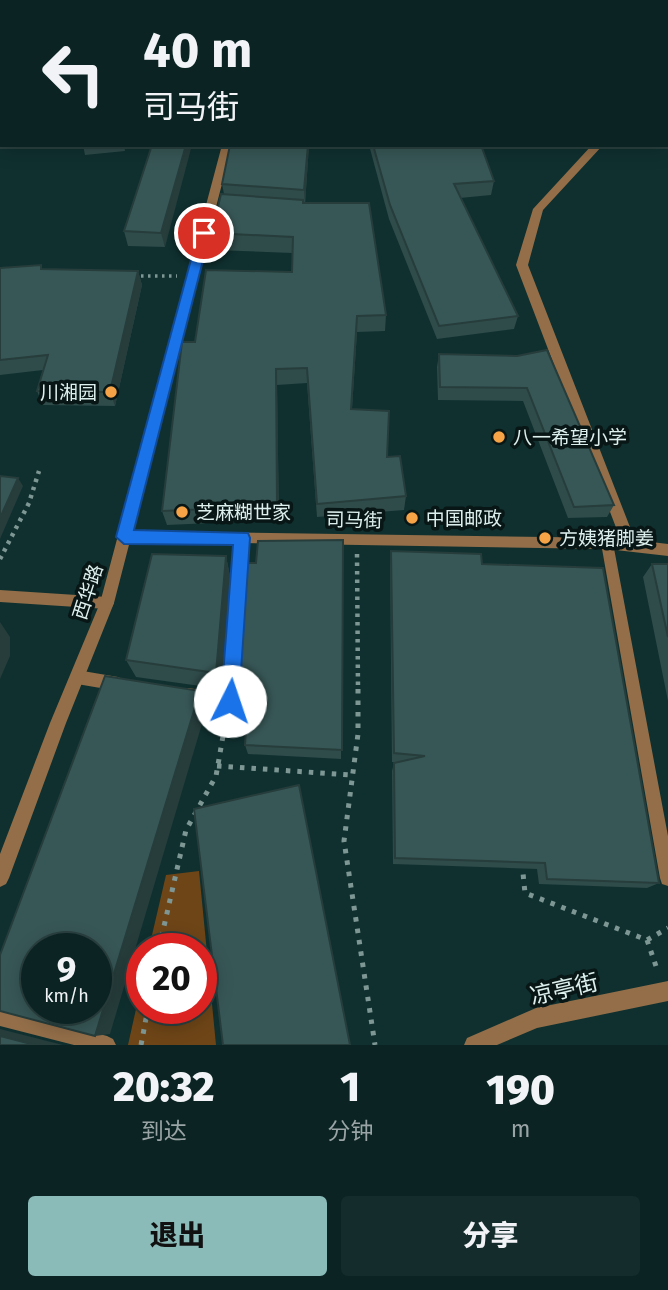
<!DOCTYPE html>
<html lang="zh">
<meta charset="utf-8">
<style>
:root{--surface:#0b2423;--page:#142c2b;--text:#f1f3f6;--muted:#9aa4a6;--line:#2b4141;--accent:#8bbbb9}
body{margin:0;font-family:"Fira Sans","Noto Sans SC",sans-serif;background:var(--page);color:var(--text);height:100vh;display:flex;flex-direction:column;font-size:26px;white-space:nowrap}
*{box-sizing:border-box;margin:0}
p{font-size:23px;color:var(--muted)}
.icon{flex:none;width:38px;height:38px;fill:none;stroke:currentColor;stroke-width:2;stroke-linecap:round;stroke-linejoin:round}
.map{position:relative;height:1045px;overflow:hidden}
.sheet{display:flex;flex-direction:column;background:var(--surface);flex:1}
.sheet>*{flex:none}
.top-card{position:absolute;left:0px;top:0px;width:668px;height:147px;box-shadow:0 4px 18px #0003,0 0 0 2px var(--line);background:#0b2423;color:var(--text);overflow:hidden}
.speed{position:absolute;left:21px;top:933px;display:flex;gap:14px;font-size:35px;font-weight:700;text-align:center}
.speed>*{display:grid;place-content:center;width:91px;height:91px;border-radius:50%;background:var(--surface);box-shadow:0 4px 18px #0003,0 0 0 2px var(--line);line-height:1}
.speed small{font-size:18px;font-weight:400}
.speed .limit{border:10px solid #d22;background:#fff;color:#111}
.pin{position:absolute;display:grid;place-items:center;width:60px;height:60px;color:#fff;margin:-30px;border:4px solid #fff;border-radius:50%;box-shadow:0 2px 7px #0007}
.me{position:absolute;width:77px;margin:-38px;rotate:4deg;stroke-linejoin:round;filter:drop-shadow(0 0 5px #0008)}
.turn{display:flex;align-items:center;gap:24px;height:147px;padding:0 28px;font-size:32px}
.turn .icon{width:91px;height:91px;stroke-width:2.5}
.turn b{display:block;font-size:49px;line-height:60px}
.eta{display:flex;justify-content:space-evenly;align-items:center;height:119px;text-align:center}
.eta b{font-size:42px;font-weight:800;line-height:49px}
.action{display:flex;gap:14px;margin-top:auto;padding:14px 28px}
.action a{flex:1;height:80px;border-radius:7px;background:var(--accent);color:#111;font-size:28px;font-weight:800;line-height:80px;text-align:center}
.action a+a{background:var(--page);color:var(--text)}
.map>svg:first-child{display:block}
.green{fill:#6e4517}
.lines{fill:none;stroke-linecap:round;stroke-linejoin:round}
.path-far2{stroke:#7e9795;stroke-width:3.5;stroke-dasharray:2.5 4.5;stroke-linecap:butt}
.path-far1{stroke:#7e9795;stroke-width:4.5;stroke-dasharray:3.5 5;stroke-linecap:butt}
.path{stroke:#7e9795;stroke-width:5;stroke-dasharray:4.5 7;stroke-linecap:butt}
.service{fill:#936e49;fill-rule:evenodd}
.minor{fill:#936e49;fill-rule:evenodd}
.tertiary{fill:#936e49;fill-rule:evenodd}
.wall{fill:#2f4b4a}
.shaded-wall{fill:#263d3c}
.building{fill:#375756;stroke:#263d3c;stroke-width:2;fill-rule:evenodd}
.route{fill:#1a73e8;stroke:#114b97;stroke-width:2}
.poi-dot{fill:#f5a346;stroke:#081615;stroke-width:2.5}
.labels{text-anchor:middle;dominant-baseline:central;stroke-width:7;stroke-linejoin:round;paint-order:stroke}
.poi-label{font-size:19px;fill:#def0ee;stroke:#081615;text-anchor:start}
.street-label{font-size:19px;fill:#def0ee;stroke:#081615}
.near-street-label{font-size:23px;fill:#def0ee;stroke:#081615}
</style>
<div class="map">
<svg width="668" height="1045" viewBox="0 0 668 1045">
<rect width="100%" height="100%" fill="#0f302f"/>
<!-- green -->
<path class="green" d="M 199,871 L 216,1045 L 128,1045 L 142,982 L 142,1008 L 201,1008 L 201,948 L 149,948 L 166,875 Z"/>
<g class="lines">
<!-- path-far2 -->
<path class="path-far2" d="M 134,276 L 177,276"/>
<!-- path-far1 -->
<path class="path-far1" d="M 357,554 L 358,690
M 0,559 L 29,503 L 39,471"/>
<!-- path -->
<path class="path" d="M 358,689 L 358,734 L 344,841 L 375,1045
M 217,766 L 352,775
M 522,863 L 525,893 L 647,940 L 668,928
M 647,940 L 658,972
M 159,948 L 186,830 L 216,776 L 226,719
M 141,1045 L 148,1008"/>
<!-- service -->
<path class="service" d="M 0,103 L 2,103 L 2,107 L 0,107 Z
M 242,533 L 246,534 L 248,538 L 237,701 L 235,706 L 230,708 L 188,702 L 183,700 L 181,695 L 183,690 L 188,688 L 224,693 L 236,538 L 238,534 Z
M 607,538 L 611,539 L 613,543 L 668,836 L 668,886 L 662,884 L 660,878 L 601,543 L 603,539 Z
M 0,590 L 107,597 L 112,599 L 114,603 L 112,607 L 107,609 L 0,602 Z
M 77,670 L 118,677 L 123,679 L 125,684 L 123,689 L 118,691 L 77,684 L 72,682 L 70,677 L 72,672 Z
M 0,1008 L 107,1036 L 113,1039 L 116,1045 L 74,1045 L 0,1026 Z"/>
<!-- minor -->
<path class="minor" d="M 667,121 L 668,121 L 668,127 L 667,127 Z
M 592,145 L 603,145 L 543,210 L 528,265 L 635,540 L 668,544 L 668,556 L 607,549 L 119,541 L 117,537 L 119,533 L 124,531 L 620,538 L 516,265 L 533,209 Z
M 668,981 L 668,1001 L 537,1028 L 497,1045 L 464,1045 L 467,1038 L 536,1008 Z"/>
<!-- tertiary -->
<path class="tertiary" d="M 260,0 L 268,0 L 259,2 Z
M 222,145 L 232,145 L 114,603 L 66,723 L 9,878 L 6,884 L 0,887 L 0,854 L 50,723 L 100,603 Z"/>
</g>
<!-- wall -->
<path class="wall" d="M 280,0 L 430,0 L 430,1 L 391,2 L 280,2 Z
M 584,0 L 668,0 L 668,35 L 667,35 L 667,2 L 585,2 Z
M 83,145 L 124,145 L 125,151 L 85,155 Z
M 152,145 L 165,247 L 128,246 L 124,231 Z
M 309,145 L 305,203 L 386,315 L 385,331 L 357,332 L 352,409 L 387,457 L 406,496 L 404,510 L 317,517 L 307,383 L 277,385 L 279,520 L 167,525 L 162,511 L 195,342 L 292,272 L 292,253 L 214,250 L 212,233 L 224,194 L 222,184 Z
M 369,145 L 481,145 L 494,181 L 491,195 L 460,198 L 518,316 L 514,329 L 437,339 L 389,219 Z
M 0,268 L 138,271 L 142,285 L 115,406 L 43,405 L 37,391 L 43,370 L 0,375 Z
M 439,354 L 517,356 L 614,505 L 607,517 L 568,518 L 523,401 L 438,400 L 437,367 Z
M 343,540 L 341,759 L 248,754 L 245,745 L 248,695 L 240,693 L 237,683 L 256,563 Z
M 391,551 L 482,564 L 659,883 L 647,888 L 539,884 L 537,869 L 393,864 L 392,771 L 394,763 L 397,762 L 392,762 L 390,565 Z
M 226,556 L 230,576 L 222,689 L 136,677 L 126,660 Z
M 652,564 L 668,564 L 668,701 L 643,577 Z"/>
<!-- shaded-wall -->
<path class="shaded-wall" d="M 0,83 L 2,83 L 2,98 L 0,99 Z
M 186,145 L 192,145 L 165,247 L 161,233 Z
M 308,145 L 309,145 L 305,206 L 304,190 Z
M 138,271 L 142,285 L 115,406 L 110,392 Z
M 276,369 L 277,385 L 279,520 L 277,506 Z
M 18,478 L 23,486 L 0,539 L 0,518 Z
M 226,556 L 230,576 L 222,689 L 216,673 Z
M 0,622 L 10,637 L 10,656 L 0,679 Z
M 200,691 L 207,707 L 110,1034 L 95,1036 Z
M 0,1029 L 63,1045 L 35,1045 L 0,1036 Z"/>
<!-- building -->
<path class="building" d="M 0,0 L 227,0 L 226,2 L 2,2 L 2,83 L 0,83 Z
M 600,0 L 668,0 L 668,14 L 667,14 L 667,2 L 601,2 Z
M 152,145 L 186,145 L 161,233 L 124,231 Z
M 230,145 L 308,145 L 304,190 L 222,184 Z
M 373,145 L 481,145 L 494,181 L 454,184 L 518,316 L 439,326 L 390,205 Z
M 221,194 L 303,200 L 303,203 L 369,203 L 386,315 L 357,316 L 351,409 L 389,411 L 387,457 L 400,456 L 406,496 L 317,504 L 307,368 L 276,369 L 277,506 L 162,511 L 182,342 L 195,342 L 206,270 L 292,272 L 293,237 L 212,233 Z
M 41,265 L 41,269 L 138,271 L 110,392 L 37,391 L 48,355 L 0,360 L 0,268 Z
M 547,350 L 614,505 L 574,507 L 527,388 L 440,387 L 439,354 L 517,356 Z
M 0,476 L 18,478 L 0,518 Z
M 343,540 L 342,750 L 245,745 L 249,685 L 237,683 L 245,563 L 256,563 L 258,541 Z
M 391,551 L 481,554 L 482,564 L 603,568 L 659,883 L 547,879 L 545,863 L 395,858 L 394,763 L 425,756 L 394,753 Z
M 152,554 L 226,556 L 216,673 L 126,660 Z
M 652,564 L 668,564 L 668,637 Z
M 105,676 L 200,691 L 95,1036 L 0,1011 L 0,955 ZM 37,948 L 96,948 L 96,1008 L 37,1008 Z
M 299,785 L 350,1045 L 223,1045 L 194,809 Z
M 0,1036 L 35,1045 L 0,1045 Z"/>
<!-- route -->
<path class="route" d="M 199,230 L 210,233 L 134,530 L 248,533 L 250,538 L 239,701 L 236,707 L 230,710 L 223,707 L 221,701 L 233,545 L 124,544 L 116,537 Z"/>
<!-- markers -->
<g class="poi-dot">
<circle cx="111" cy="392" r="7"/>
<circle cx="499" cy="437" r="7"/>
<circle cx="182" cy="512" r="7"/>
<circle cx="412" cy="518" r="7"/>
<circle cx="545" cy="538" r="7"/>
</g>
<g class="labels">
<!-- poi labels -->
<g class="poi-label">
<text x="97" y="392" text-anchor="end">川湘园</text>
<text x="513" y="437">八一希望小学</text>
<text x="196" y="512">芝麻糊世家</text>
<text x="426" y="518">中国邮政</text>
<text x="559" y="538">方姨猪脚姜</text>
</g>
<!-- street labels -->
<g class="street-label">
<text transform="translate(354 520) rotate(1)">司马街</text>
<text transform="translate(88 592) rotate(-72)">西华路</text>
</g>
<!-- near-street labels -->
<g class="near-street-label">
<text transform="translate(564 989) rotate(-13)">凉亭街</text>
</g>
</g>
</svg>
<div class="speed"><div>9<small>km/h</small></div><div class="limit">20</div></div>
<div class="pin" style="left:204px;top:233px;background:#d93025"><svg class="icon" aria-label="arrive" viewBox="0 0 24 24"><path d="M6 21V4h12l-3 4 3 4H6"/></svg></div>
<svg class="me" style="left:230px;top:701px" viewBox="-20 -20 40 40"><circle r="19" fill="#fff"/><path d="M0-13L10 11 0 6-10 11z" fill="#1a73e8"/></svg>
<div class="top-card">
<div class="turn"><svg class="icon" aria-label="left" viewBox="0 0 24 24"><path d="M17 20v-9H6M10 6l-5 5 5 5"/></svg><div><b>40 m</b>司马街</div></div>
</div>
</div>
<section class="sheet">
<div class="eta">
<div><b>20:32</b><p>到达</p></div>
<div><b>1</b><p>分钟</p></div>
<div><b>190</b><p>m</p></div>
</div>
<div class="action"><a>退出</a><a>分享</a></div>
</section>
